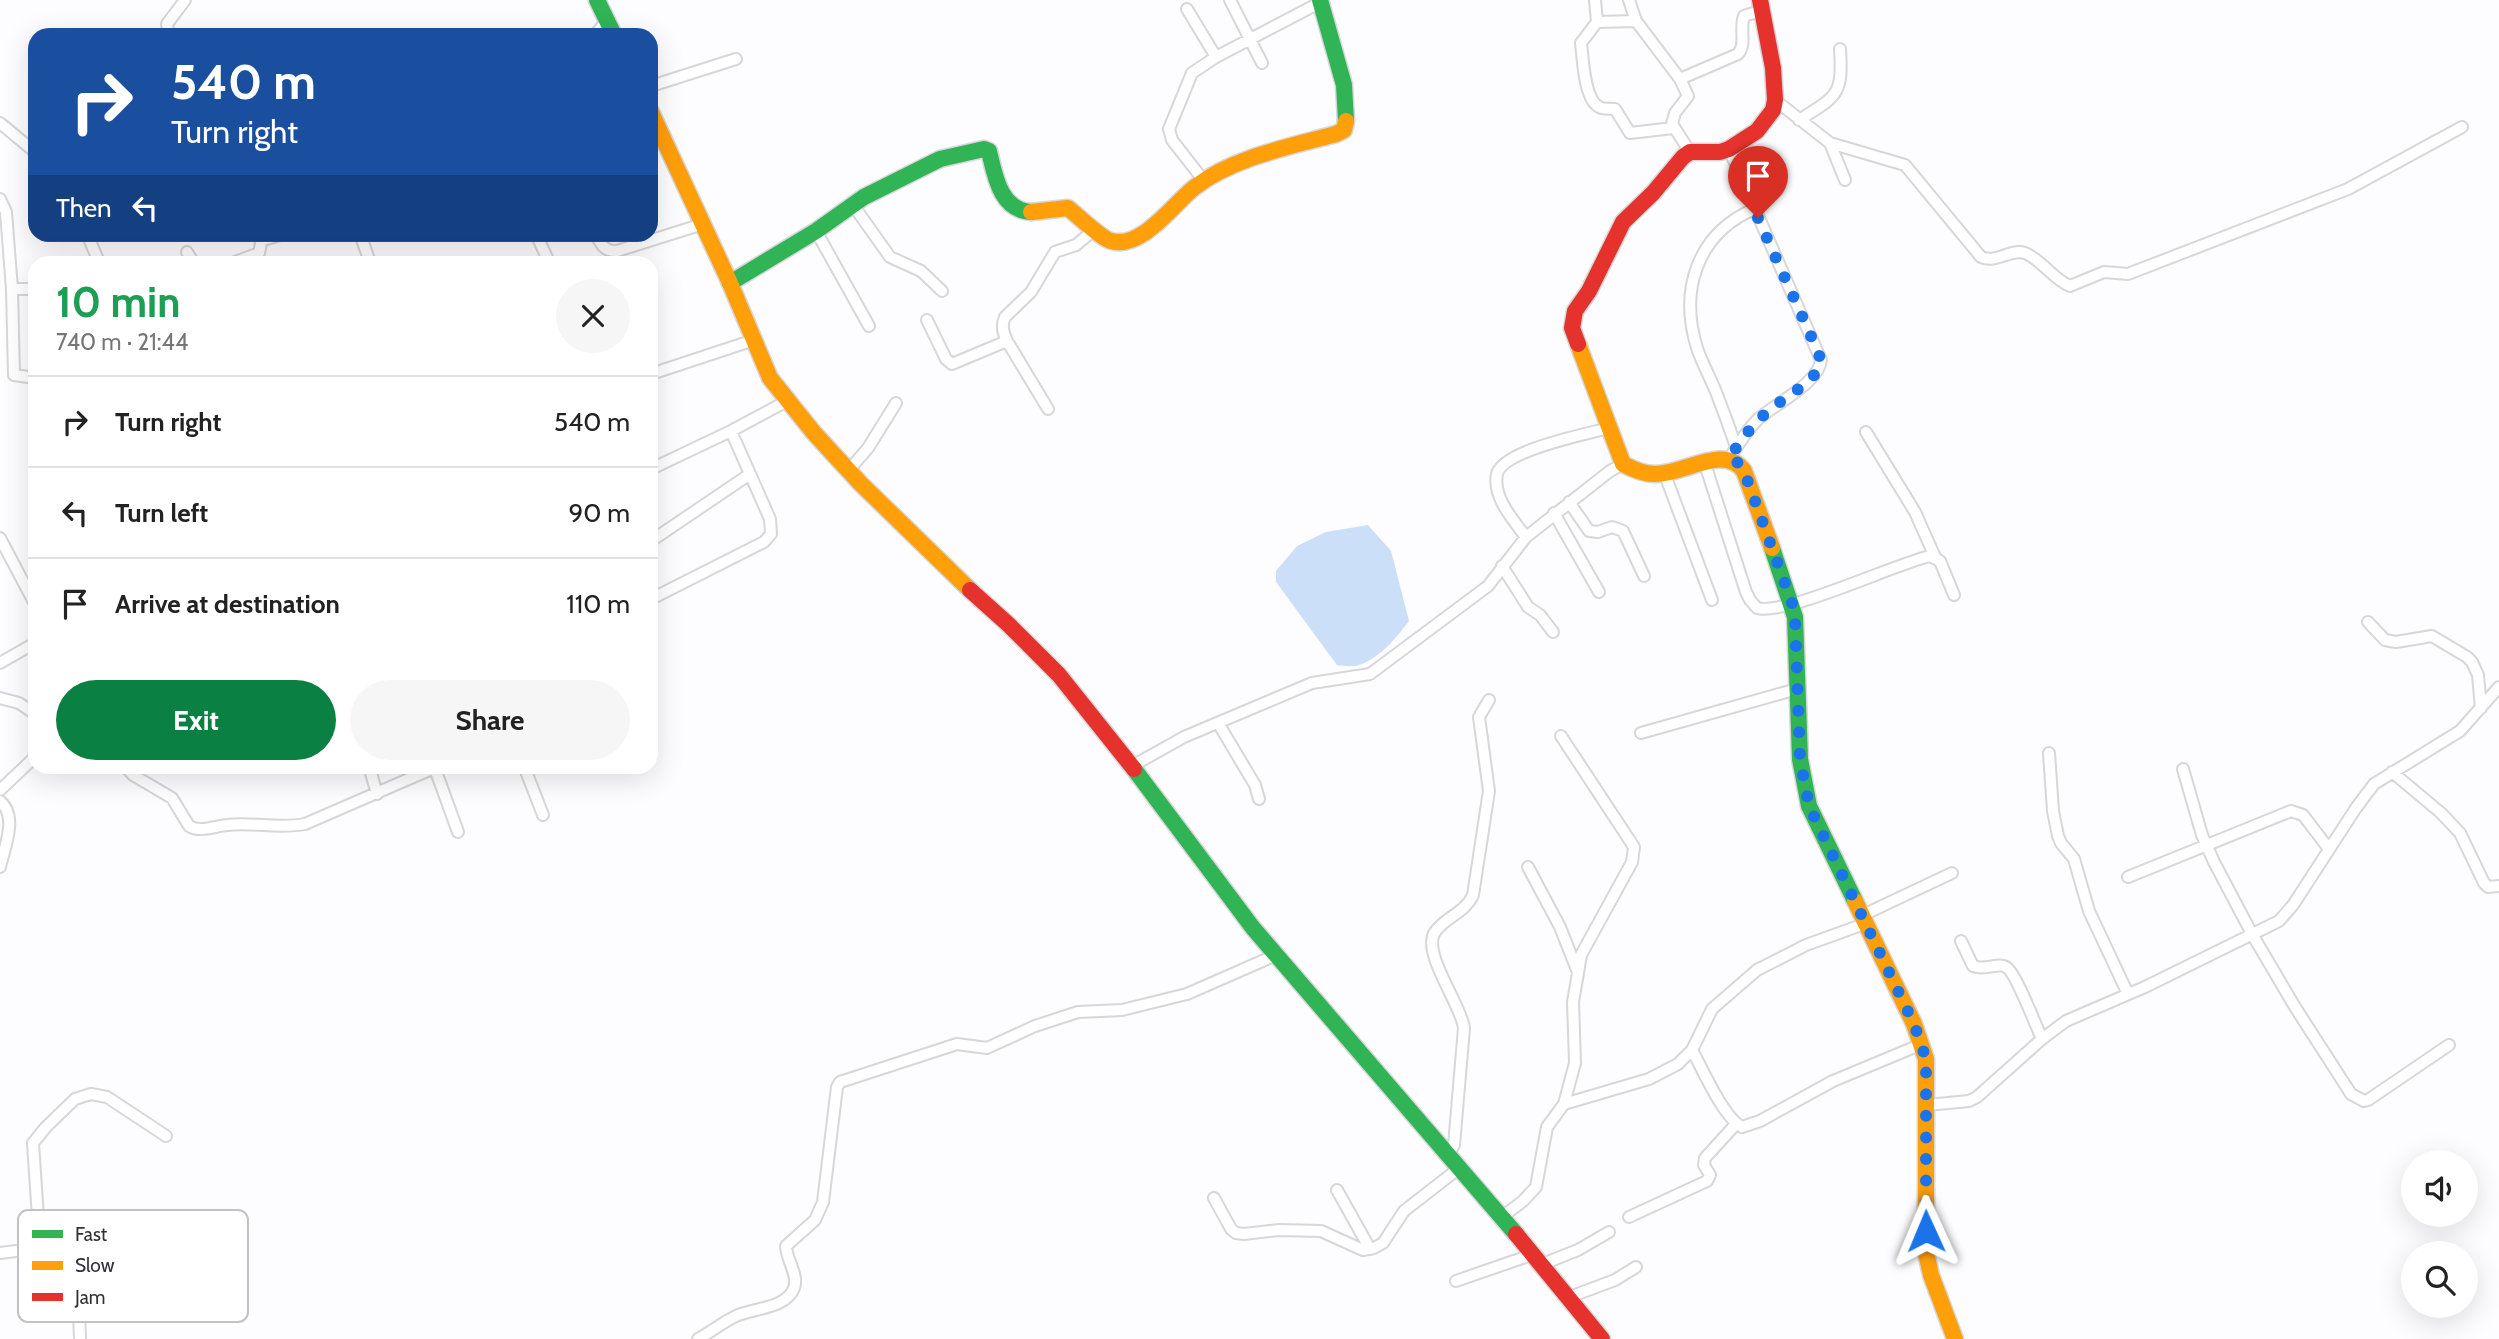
<!DOCTYPE html>
<meta charset="utf-8">
<style>
:root{--surface:#fff;--page:#f6f6f6;--text:#222;--muted:#767676;--line:#e0e0e0;--accent:#0b8043}
body{margin:0;font-family:Cabin,sans-serif;background:var(--page);color:var(--text);height:100vh;display:flex;flex-direction:column;font-size:26px;white-space:nowrap}
*{box-sizing:border-box;margin:0}
p{font-size:23px;color:var(--muted)}
.icon{flex:none;width:38px;height:38px;fill:none;stroke:currentColor;stroke-width:2;stroke-linecap:round;stroke-linejoin:round}
.map{position:relative;flex:1;overflow:hidden}
.panel{position:absolute;left:28px;top:256px;width:630px;height:518px;display:flex;flex-direction:column;background:var(--surface);border-radius:21px;box-shadow:0 7px 28px #0002}
.panel>*{flex:none}
.guide{position:absolute;left:28px;top:28px;width:630px;height:214px;border-radius:21px;box-shadow:0 7px 28px #0002;background:#1a4fa0;color:#fff;overflow:hidden}
.controls{position:absolute;left:2401px;top:1150px;display:grid;gap:14px}
.controls a{display:grid;place-items:center;width:77px;height:77px;border-radius:50%;background:var(--surface);box-shadow:0 7px 28px #0002;font-size:35px}
.pin{position:absolute;display:grid;place-items:center;width:60px;height:60px;color:#fff;margin:-72px -30px;border-radius:50% 50% 50% 0;rotate:-45deg;box-shadow:0 0 7px #0007}
.pin .icon{rotate:45deg}
.me{position:absolute;width:77px;margin:-38px;rotate:359deg;stroke-linejoin:round;filter:drop-shadow(0 0 5px #0008)}
.turn{display:flex;align-items:center;gap:24px;height:147px;padding:0 28px;font-size:32px}
.turn .icon{width:91px;height:91px;stroke-width:2.5}
.turn b{display:block;font-size:49px;line-height:60px}
.then{display:flex;align-items:center;height:66px;padding:0 28px;background:#0003;gap:14px;font-size:26px}
.round{display:grid;place-items:center;flex:none;width:74px;height:74px;border-radius:37px;background:var(--page)}
.headline{display:flex;align-items:center;justify-content:space-between;height:119px;padding:0 28px}
h1{font-size:42px;font-weight:700;line-height:52px;color:#1e9e55}
.action{display:flex;gap:14px;margin-top:auto;padding:14px 28px}
.action a{flex:1;height:80px;border-radius:42px;background:var(--accent);color:#fff;font-size:28px;font-weight:700;line-height:80px;text-align:center}
.action a+a{background:var(--page);color:var(--text)}
ul{padding:0;list-style:none}
li{display:flex;align-items:center;gap:21px;height:91px;padding:0 28px;border-top:2px solid var(--line)}
li div{flex:1}
li b{display:block;font-size:26px}
li em{font-style:normal}
.map>svg:first-child{display:block}
.water{fill:#cbdff8}
.lines{fill:none;stroke-linecap:round;stroke-linejoin:round}
.street-casing{stroke:#d7d6da;stroke-width:14}
.fast-casing{stroke:#d7d6da;stroke-width:19}
.slow-casing{stroke:#d7d6da;stroke-width:19}
.jam-casing{stroke:#d7d6da;stroke-width:19}
.street{stroke:#fff;stroke-width:10}
.fast{stroke:#30b455;stroke-width:16}
.slow{stroke:#ff9f0a;stroke-width:16}
.jam{stroke:#e5322d;stroke-width:16}
.route{stroke:#1a73e8;stroke-width:12;stroke-dasharray:0 21.6}
.key{fill:#fff;stroke:#c2c1c3;stroke-width:2}
.key-label{font-size:19px;fill:#333038}
</style>
<div class="map">
<svg width="2499" height="1339" viewBox="0 0 2499 1339">
<rect width="100%" height="100%" fill="#fdfcfe"/>
<!-- water -->
<path class="water" d="M 1368,525 L 1391,551 L 1409,621 C 1396,638 1380,658 1359,665 C 1353,667 1344,666 1337,665 L 1276,582 L 1276,571 L 1297,546 L 1326,532 Z"/>
<g class="lines">
<defs>
<path id="street" d="M 1230,0 L 1262,63
M 1595,0 L 1597,22 L 1581,43 C 1583,59 1584,99 1599,107 C 1604,110 1610,108 1615,109 L 1630,133 L 1673,128
M 1629,0 L 1636,21
M 1187,9 L 1216,57 L 1321,2
M 1597,22 L 1636,21 L 1680,79
M 169,35 L 167,24 L 185,0
M 595,35 L 607,20
M 651,86 L 736,59
M 1775,100 L 1830,143 L 1905,165 L 1981,257 C 1997,264 2010,248 2025,253 C 2042,260 2054,280 2070,286 L 2104,272 L 2128,274 L 2348,189 L 2462,127
M 1799,120 C 1837,96 1843,96 1840,49
M 0,123 L 35,152
M 1830,143 L 1845,180
M 1729,149 L 1821,360 C 1819,383 1775,404 1758,419 C 1746,431 1738,445 1729,459
M 1690,152 L 1672,124 L 1675,113 L 1688,96 L 1680,79 L 1738,54 C 1747,44 1739,29 1744,16 L 1763,10
M 1204,181 L 1172,140 L 1169,129 L 1192,73 L 1216,57
M 0,199 L 6,212 L 12,289 L 14,375 L 35,378
M 853,205 L 890,257 L 921,271 L 942,291
M 816,231 L 869,326
M 87,234 L 99,262
M 360,234 L 370,262
M 536,234 L 549,262
M 596,234 C 600,244 605,252 617,251 L 703,224
M 263,240 L 284,234
M 187,252 L 193,262
M 235,262 L 259,253 L 263,234
M 12,289 L 35,289
M 927,320 L 946,359 L 952,364 L 1007,341
M 651,374 L 754,340
M 1048,409 L 1007,341 C 1003,332 1001,326 1005,317 L 1031,292 L 1055,252 L 1076,245 L 1094,230
M 1866,432 L 1915,512 L 1935,557
M 1736,447 C 1730,429 1723,410 1716,392 C 1710,377 1702,363 1697,348 C 1679,290 1697,234 1754,209
M 1705,464 L 1746,592 L 1750,600 L 1757,608 C 1785,616 1895,564 1930,556 L 1940,561 L 1954,595
M 651,469 L 731,431 L 787,401
M 849,470 L 868,448 L 896,403
M 1665,475 L 1712,600
M 1569,502 L 1589,531 L 1598,532 L 1612,527 L 1623,531 L 1644,576
M 1554,513 L 1599,592
M 1526,537 C 1514,521 1492,497 1497,474 C 1503,450 1587,434 1609,428
M 0,538 L 35,604
M 651,541 L 750,474
M 1502,566 L 1528,607 L 1540,615 L 1553,632
M 651,599 L 764,542 L 771,534 L 770,519 L 731,431
M 2368,622 L 2385,640 L 2396,642 L 2432,636 L 2467,657 L 2472,662 L 2478,675 L 2481,708
M 0,663 L 35,643
M 0,698 L 19,703 L 35,714
M 1218,723 L 1255,785 L 1259,799
M 1641,733 L 1797,689
M 1561,736 L 1634,847 L 1632,862 L 1581,955 L 1573,1002 L 1575,1063 L 1564,1104
M 2049,753 L 2053,811 L 2058,836 L 2061,843 L 2074,859 L 2089,911 L 2128,994
M 125,766 L 133,775 L 172,798 L 189,826 C 200,833 215,826 227,825 C 253,822 279,829 305,824 L 434,768
M 369,766 L 377,794
M 434,766 L 458,832
M 524,766 L 543,815
M 1132,766 L 1184,737 L 1312,683 L 1370,674 L 1488,586 L 1526,537 L 1610,471 L 1623,464
M 2183,769 L 2202,835 L 2214,862 L 2252,934 L 2295,1007 L 2351,1094 L 2364,1101 L 2368,1100 L 2449,1045
M 2392,772 L 2441,813 L 2460,833 L 2484,883 L 2488,887 L 2499,886
M 0,790 L 35,757
M 0,801 C 18,816 5,846 0,867
M 1528,867 L 1560,927 L 1577,970
M 2128,877 L 2291,811 L 2303,815 L 2329,849
M 1863,915 L 1952,873
M 1961,941 L 1973,966 C 1985,971 1999,962 2006,967 C 2015,971 2036,1026 2042,1039
M 1692,1050 C 1703,1070 1723,1117 1742,1127 L 1760,1121 L 1833,1081 L 1922,1044
M 1927,1105 L 1969,1101 L 1977,1097 L 2042,1039 L 2066,1021 L 2145,987 L 2279,921 L 2293,905 L 2356,808 L 2374,784 L 2460,731 L 2499,687
M 1447,1156 L 1454,1145 L 1464,1028 C 1461,1004 1421,952 1435,932 C 1445,917 1465,913 1473,895 L 1489,791 L 1479,717 L 1489,700
M 1337,1190 L 1370,1249
M 1214,1198 L 1231,1229 L 1236,1233 L 1244,1234 L 1279,1230 L 1321,1231 L 1363,1250 L 1374,1248 L 1383,1243 L 1404,1211 L 1458,1169
M 1502,1217 L 1523,1201 L 1536,1187 L 1547,1127 L 1564,1104 L 1649,1079 L 1678,1064 L 1692,1050 L 1712,1009 L 1757,970 L 1806,945 L 1867,923
M 1629,1217 L 1707,1181 L 1710,1175 L 1704,1165 L 1705,1158 L 1736,1124
M 40,1248 L 33,1143 L 46,1127 L 75,1099 L 91,1094 L 107,1097 L 166,1136
M 70,1248 L 78,1279 L 80,1339
M 0,1253 L 40,1248 L 110,1249
M 1540,1265 L 1578,1250 L 1609,1232
M 1456,1281 L 1531,1255
M 1567,1298 L 1615,1280 L 1636,1267
M 698,1339 C 711,1332 723,1322 736,1316 C 753,1308 786,1309 794,1288 C 799,1275 786,1259 786,1246 L 815,1220 L 823,1202 L 837,1087 L 840,1082 L 957,1044 L 987,1048 L 1035,1026 L 1078,1012 L 1122,1010 L 1187,994 L 1276,955"/>
<path id="fast" d="M 597,0 L 614,35
M 1320,0 L 1344,85 L 1346,121
M 730,283 L 816,231 L 864,197 L 940,159 L 984,149 L 989,151 C 995,176 1000,210 1031,212
M 1772,548 L 1795,617 L 1800,759 L 1809,806 L 1855,901
M 1134,769 L 1253,928 L 1516,1234"/>
<path id="slow" d="M 651,112 L 730,283 L 770,378 L 814,433 L 861,484 L 970,590
M 1031,212 L 1068,208 C 1077,215 1102,239 1111,241 C 1142,250 1174,203 1195,187 C 1234,157 1289,147 1336,134 L 1344,130 L 1346,121
M 1578,344 L 1623,464 C 1633,469 1643,474 1655,474 C 1683,475 1724,443 1744,471 L 1772,548
M 1855,901 L 1914,1024 L 1926,1059 L 1926,1253 L 1931,1275 L 1955,1339"/>
<path id="jam" d="M 1578,344 L 1572,328 L 1575,311 L 1589,291 L 1623,222 L 1653,193 L 1683,157 L 1690,152 L 1720,152 L 1729,149 L 1757,131 L 1773,110 L 1775,100 L 1773,68 L 1760,0
M 970,590 L 1009,625 L 1059,675 L 1134,769
M 1516,1234 L 1602,1339"/>
</defs>
<!-- street casing -->
<use href="#street" class="street-casing"/>
<!-- fast casing -->
<use href="#fast" class="fast-casing"/>
<!-- slow casing -->
<use href="#slow" class="slow-casing"/>
<!-- jam casing -->
<use href="#jam" class="jam-casing"/>
<!-- street -->
<use href="#street" class="street"/>
<!-- fast -->
<use href="#fast" class="fast"/>
<!-- slow -->
<use href="#slow" class="slow"/>
<!-- jam -->
<use href="#jam" class="jam"/>
</g>
<g class="lines">
<!-- route -->
<path class="route" d="M 1758,218 L 1819,354 L 1821,366 C 1809,385 1788,395 1771,409 C 1753,423 1741,440 1729,459 L 1737,462 L 1744,471 L 1792,603 L 1795,617 L 1800,759 L 1809,806 L 1914,1024 L 1926,1059 L 1926,1231"/>
</g>
<!-- legend -->
<rect x="18" y="1210" width="230" height="112" rx="10" class="key"/>
<rect x="32" y="1230" width="31" height="8" fill="#30b455"/>
<rect x="32" y="1261" width="31" height="9" fill="#ff9f0a"/>
<rect x="32" y="1293" width="31" height="8" fill="#e5322d"/>
<g class="key-label">
<text x="75" y="1241">Fast</text>
<text x="75" y="1272">Slow</text>
<text x="75" y="1304">Jam</text>
</g>
</svg>
<div class="controls">
<a><svg class="icon" aria-label="sound" viewBox="0 0 24 24"><path d="M4 9h4l5-4v14l-5-4H4zM17 9q2 3 0 6"/></svg></a>
<a><svg class="icon" aria-label="search" viewBox="0 0 24 24"><circle cx="10" cy="10" r="6"/><path d="M15 15l6 6"/></svg></a>
</div>
<div class="pin" style="left:1758px;top:218px;background:#d93025"><svg class="icon" aria-label="arrive" viewBox="0 0 24 24"><path d="M6 21V4h12l-3 4 3 4H6"/></svg></div>
<svg class="me" style="left:1926px;top:1231px" viewBox="-20 -20 40 40"><path d="M0-17L14 15 0 8-14 15z" fill="#1a73e8" stroke="#fff" stroke-width="4"/></svg>
<div class="guide">
<div class="turn"><svg class="icon" aria-label="right" viewBox="0 0 24 24"><path d="M7 20v-9h11M14 6l5 5-5 5"/></svg><div><b>540 m</b>Turn right</div></div>
<div class="then">Then<svg class="icon" aria-label="left" viewBox="0 0 24 24"><path d="M17 20v-9H6M10 6l-5 5 5 5"/></svg></div>
</div>
<section class="panel">
<div class="headline"><div><h1>10 min</h1><p>740 m · 21:44</p></div><a class="round"><svg class="icon" aria-label="close" viewBox="0 0 24 24"><path d="M6 6l12 12M18 6L6 18"/></svg></a></div>
<ul>
<li><svg class="icon" aria-label="right" viewBox="0 0 24 24"><path d="M7 20v-9h11M14 6l5 5-5 5"/></svg><div><b>Turn right</b></div><em>540 m</em></li>
<li><svg class="icon" aria-label="left" viewBox="0 0 24 24"><path d="M17 20v-9H6M10 6l-5 5 5 5"/></svg><div><b>Turn left</b></div><em>90 m</em></li>
<li><svg class="icon" aria-label="arrive" viewBox="0 0 24 24"><path d="M6 21V4h12l-3 4 3 4H6"/></svg><div><b>Arrive at destination</b></div><em>110 m</em></li>
</ul>
<div class="action"><a>Exit</a><a>Share</a></div>
</section>
</div>
